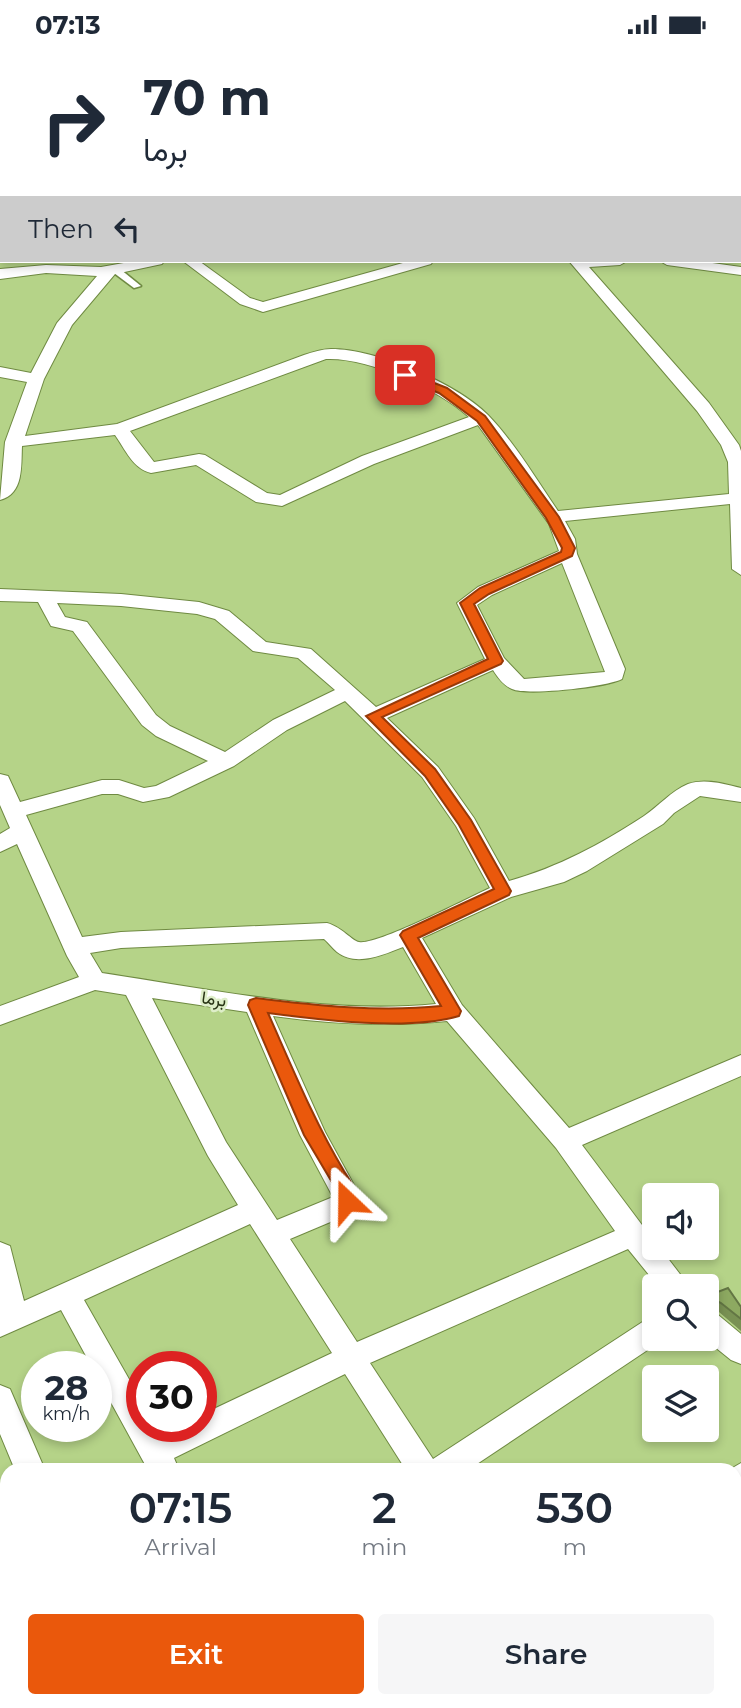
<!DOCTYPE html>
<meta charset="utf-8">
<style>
:root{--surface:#fff;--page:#f6f6f7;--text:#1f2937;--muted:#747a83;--accent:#ea580c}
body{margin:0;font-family:Montserrat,Vazirmatn,sans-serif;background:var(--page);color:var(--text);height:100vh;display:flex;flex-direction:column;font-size:26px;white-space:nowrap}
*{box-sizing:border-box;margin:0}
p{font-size:23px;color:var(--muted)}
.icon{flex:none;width:38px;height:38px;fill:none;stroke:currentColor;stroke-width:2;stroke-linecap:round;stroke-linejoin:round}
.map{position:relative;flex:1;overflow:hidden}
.panel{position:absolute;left:0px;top:1414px;width:742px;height:245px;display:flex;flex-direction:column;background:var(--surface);border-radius:21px 21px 0 0;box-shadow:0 4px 10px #0003}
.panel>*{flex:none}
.guide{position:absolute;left:0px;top:0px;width:742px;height:214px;box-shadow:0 4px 10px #0003;background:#fff;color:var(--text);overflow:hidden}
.buttons{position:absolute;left:642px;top:1134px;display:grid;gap:14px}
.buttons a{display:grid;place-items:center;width:77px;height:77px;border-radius:7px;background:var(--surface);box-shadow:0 4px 10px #0003;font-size:35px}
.speed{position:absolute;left:21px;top:1302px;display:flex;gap:14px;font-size:35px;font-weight:700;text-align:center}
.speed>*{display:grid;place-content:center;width:91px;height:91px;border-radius:50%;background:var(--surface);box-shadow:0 4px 10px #0003;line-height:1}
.speed small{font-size:18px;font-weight:400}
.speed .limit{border:10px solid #d22;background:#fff;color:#111}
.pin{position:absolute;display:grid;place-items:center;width:60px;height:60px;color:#fff;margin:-30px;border-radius:14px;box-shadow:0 4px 10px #0006}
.me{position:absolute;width:77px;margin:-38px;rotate:337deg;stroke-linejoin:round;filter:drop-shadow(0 0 5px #0008)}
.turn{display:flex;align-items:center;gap:24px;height:147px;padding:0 28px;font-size:32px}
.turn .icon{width:91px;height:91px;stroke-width:2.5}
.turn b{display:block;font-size:49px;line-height:60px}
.then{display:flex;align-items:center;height:66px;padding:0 28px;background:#0003;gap:14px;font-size:26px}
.eta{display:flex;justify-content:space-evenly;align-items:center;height:119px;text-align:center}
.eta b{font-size:42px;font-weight:600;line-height:49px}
.primary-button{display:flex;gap:14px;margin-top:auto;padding:14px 28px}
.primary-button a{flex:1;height:80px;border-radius:7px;background:var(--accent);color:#fff;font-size:28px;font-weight:600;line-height:80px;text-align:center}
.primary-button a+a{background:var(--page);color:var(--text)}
.status{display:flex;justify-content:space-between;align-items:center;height:49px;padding:0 35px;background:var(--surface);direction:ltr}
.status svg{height:19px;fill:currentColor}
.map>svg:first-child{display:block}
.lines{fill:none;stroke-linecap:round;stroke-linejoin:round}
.lane-casing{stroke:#6f8a42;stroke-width:3}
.street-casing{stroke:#6f8a42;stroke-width:2}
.lane{fill:#fff;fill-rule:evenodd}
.street{fill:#fff;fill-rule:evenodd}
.wall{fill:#799153}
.building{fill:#8da961;stroke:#637644;stroke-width:2}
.route{fill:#ea580c;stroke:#983908;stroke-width:2}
.labels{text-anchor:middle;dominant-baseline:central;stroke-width:5;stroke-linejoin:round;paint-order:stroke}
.street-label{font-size:18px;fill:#273314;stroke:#deeec9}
</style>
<div class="status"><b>07:13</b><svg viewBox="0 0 49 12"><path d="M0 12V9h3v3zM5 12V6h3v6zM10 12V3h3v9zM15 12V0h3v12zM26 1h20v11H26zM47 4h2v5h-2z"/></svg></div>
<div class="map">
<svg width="741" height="1659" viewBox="0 0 741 1659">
<rect width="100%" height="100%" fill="#b5d388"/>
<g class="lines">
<defs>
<path id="lane" d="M 114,220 L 120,220 L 141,237 L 134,239 L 114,224 Z"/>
<path id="street" d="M 513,0 L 525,0 L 525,2 L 513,2 Z
M 740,7 L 741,8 L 741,16 L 740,16 Z
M 740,48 L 741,48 L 741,56 L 740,56 Z
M 0,99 L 2,99 L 2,107 L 0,107 Z
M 135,212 L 164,212 L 162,215 L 115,225 L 72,276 L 44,330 L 25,387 L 117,375 L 304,306 C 313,303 322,300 331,300 C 376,300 456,334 488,366 C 515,394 536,430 558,462 L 729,445 L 728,413 L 721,396 L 697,362 L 569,212 L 627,212 L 620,216 L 589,218 L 709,354 L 739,396 L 741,402 L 741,526 L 732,520 L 730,455 L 565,472 L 575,490 L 577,505 L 625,620 L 622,630 C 607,638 527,647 512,640 C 503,636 498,629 493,621 L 387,669 L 438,718 L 474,769 L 509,832 C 559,818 601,795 644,767 C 659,757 671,742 688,735 C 705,729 724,735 741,739 L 741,753 L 700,747 L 674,764 L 663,775 L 587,822 L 564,833 L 511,848 L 422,889 L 462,956 L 569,1079 L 741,1006 L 741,1027 L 582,1096 L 654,1192 L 654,1199 L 660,1199 L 689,1237 L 658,1237 L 628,1200 L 370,1314 L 433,1410 L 644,1272 L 654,1269 L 654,1290 L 664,1290 L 468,1421 L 406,1421 L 345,1325 L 174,1409 L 179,1421 L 148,1421 L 96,1326 L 96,1318 L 92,1318 L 61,1261 L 0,1288 L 0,1193 L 10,1197 L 24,1252 L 238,1156 L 208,1107 L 126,946 L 95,941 L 0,976 L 0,957 L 79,928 L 67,907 L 17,795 L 0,803 L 0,785 L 10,779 L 0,756 L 0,725 L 8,727 L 20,753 L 102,731 L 119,731 L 144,739 L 156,737 L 208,712 L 156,687 L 142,676 L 73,582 L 51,577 L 38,553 L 0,552 L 0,540 L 121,545 L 199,553 L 229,562 L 266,593 L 311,600 L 376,658 L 485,610 L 457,554 L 478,538 L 559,502 L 549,475 L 478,376 L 374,415 L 282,457 L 256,453 L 196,416 L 151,424 C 133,420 125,400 115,386 L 22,397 C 21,417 24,445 0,451 L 5,393 L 27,333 L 0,328 L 0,318 L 31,324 L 57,274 L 97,227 L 46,224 L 0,230 L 0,220 L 46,216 L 101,218 ZM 326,310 C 368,308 438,340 469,368 L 362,407 L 280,446 L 267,444 L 205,406 L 199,405 L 154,413 L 130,382 ZM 562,514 L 605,623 L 524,630 L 504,609 L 477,556 L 492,546 ZM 57,554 L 121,557 L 197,565 L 215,570 L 253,602 L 298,609 L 335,641 L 273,671 L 225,703 L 170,677 L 156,666 L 87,573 L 65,568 ZM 345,652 L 422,728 L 456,777 L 490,839 C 468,849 376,897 359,893 C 352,892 342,878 327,874 L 121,883 L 82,888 L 26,766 L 102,745 L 118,745 L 143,753 L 169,748 L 234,717 L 287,681 ZM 324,890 C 329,894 332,899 337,903 C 356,918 383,906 403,898 L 436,955 C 325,966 211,940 102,924 L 90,904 L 121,899 ZM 152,949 L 247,963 L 300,1086 L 333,1148 L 277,1171 L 226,1093 ZM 273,967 C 331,975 389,978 447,972 L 556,1099 L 615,1182 L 357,1293 L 290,1190 L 354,1163 L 360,1147 L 325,1083 ZM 250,1175 L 332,1304 L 201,1366 L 201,1377 L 179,1377 L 161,1386 L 156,1377 L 142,1377 L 142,1353 L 84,1251 Z
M 183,212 L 199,212 L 250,249 L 263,253 L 410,212 L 433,212 L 431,215 L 263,263 L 240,255 Z
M 660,212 L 698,212 L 741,218 L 741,226 L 667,216 Z
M 707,1262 L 717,1265 L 741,1285 L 741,1315 L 731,1311 L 705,1290 Z
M 0,1336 L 10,1340 L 45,1421 L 15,1421 L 0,1385 Z
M 741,1414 L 741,1454 L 735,1456 L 735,1421 L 729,1421 Z
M 104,1652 L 138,1652 L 141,1659 L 107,1659 Z
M 558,1652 L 594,1652 L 597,1659 L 561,1659 Z
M 629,1652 L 663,1652 L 660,1659 L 626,1659 Z"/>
</defs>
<!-- lane casing -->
<use href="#lane" class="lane-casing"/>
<!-- street casing -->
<use href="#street" class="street-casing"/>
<!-- lane -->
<use href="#lane" class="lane"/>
<!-- street -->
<use href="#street" class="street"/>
</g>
<!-- wall -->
<path class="wall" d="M 707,1247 L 741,1258 L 741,1282 L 719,1263 L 707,1257 Z"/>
<!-- building -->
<path class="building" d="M 728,1239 L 741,1258 L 741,1270 L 721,1254 L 707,1247 Z"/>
<!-- route -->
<path class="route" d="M 401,324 L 409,324 L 447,339 L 485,367 L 559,468 L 575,499 L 572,507 L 489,545 L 474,555 L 503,612 L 501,615 L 382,668 L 435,720 L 471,771 L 511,842 L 509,846 L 418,889 L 461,962 L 459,967 C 409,982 321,971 268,964 C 292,1018 314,1072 344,1122 C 351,1133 360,1145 354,1157 L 347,1159 L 340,1157 L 336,1140 L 304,1086 L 248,956 L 250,951 L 256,949 C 318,957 380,963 441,957 L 400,886 L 403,882 L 494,840 L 459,776 L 425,727 L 366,667 L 488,610 L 460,554 L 480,539 L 561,503 L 562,499 L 546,469 L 477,372 L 439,344 L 401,329 Z"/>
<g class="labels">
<!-- street labels -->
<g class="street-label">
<text transform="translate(214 950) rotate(8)">برما</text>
</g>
</g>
</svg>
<div class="buttons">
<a><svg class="icon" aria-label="sound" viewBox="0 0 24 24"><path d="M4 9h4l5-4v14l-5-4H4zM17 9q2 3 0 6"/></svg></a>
<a><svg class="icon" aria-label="search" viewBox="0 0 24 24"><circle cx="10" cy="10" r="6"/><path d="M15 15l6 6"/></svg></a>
<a><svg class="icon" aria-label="layers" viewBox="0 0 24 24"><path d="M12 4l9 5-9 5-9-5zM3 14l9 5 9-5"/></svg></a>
</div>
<div class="speed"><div>28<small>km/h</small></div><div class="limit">30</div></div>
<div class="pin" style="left:405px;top:326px;background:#d93025"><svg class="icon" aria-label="arrive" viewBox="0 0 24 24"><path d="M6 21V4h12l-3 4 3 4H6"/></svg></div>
<svg class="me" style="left:347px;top:1152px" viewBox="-20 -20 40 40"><path d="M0-17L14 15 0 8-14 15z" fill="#ea580c" stroke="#fff" stroke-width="4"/></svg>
<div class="guide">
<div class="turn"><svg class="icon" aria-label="right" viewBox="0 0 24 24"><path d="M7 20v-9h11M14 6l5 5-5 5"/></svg><div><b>70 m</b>برما</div></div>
<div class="then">Then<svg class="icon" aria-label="left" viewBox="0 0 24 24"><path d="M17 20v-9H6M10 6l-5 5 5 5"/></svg></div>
</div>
<section class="panel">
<div class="eta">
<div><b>07:15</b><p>Arrival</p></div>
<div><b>2</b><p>min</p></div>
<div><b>530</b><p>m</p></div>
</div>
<div class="primary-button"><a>Exit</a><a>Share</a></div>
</section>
</div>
